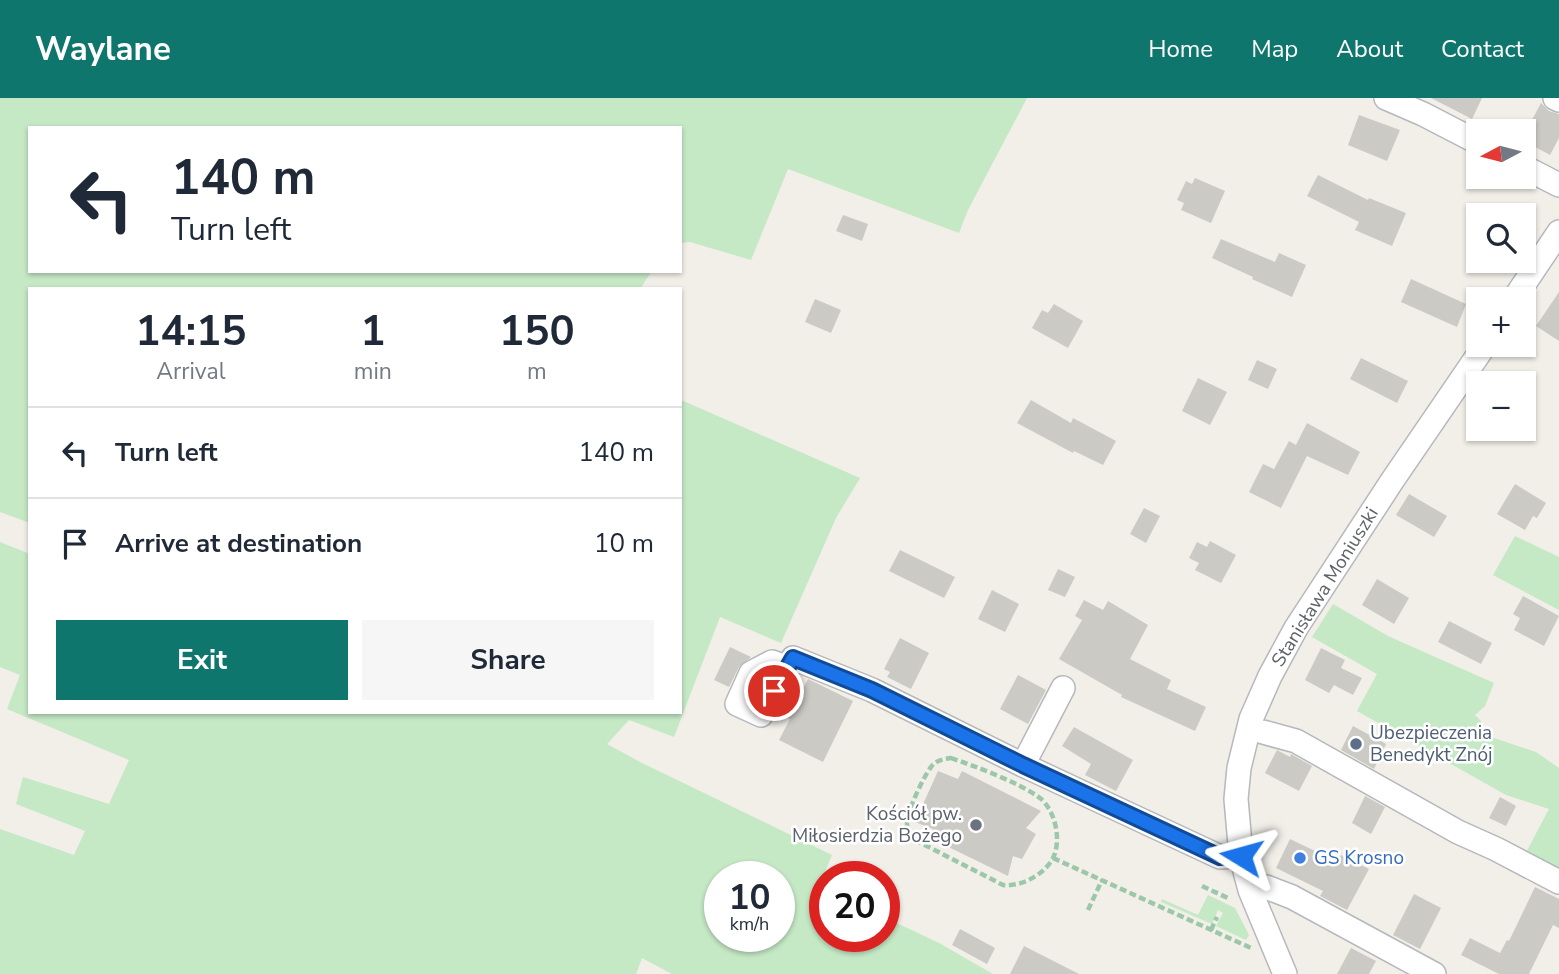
<!DOCTYPE html>
<meta charset="utf-8">
<style>
:root{--surface:#fff;--page:#f6f6f7;--text:#1f2937;--muted:#747a83;--line:#e0e1e3;--accent:#0f766e}
body{margin:0;font-family:"Nunito Sans",sans-serif;background:var(--page);color:var(--text);height:100vh;display:flex;flex-direction:column;font-size:26px;white-space:nowrap}
*{box-sizing:border-box;margin:0}
p{font-size:23px;color:var(--muted)}
.icon{flex:none;width:38px;height:38px;fill:none;stroke:currentColor;stroke-width:2;stroke-linecap:round;stroke-linejoin:round}
.map{position:relative;flex:1;overflow:hidden}
.drawer{position:absolute;left:28px;top:189px;width:654px;height:427px;display:flex;flex-direction:column;background:var(--surface);border-radius:0px;box-shadow:0 2px 5px #0004}
.drawer>*{flex:none}
.hud{position:absolute;left:28px;top:28px;width:654px;height:147px;border-radius:0px;box-shadow:0 2px 5px #0004;background:#fff;color:var(--text);overflow:hidden}
.needle{width:46px;rotate:263deg}
.controls{position:absolute;left:1466px;top:21px;display:grid;gap:14px}
.controls a{display:grid;place-items:center;width:70px;height:70px;border-radius:0px;background:var(--surface);box-shadow:0 2px 5px #0004;font-size:35px}
.speed{position:absolute;left:704px;top:763px;display:flex;gap:14px;font-size:35px;font-weight:700;text-align:center}
.speed>*{display:grid;place-content:center;width:91px;height:91px;border-radius:50%;background:var(--surface);box-shadow:0 2px 5px #0004;line-height:1}
.speed small{font-size:18px;font-weight:400}
.speed .limit{border:10px solid #d22;background:#fff;color:#111}
.pin{position:absolute;display:grid;place-items:center;width:60px;height:60px;color:#fff;margin:-30px;border:4px solid #fff;border-radius:50%;box-shadow:0 2px 7px #0007}
.me{position:absolute;width:77px;margin:-38px;rotate:278deg;stroke-linejoin:round;filter:drop-shadow(0 0 5px #0008)}
.turn{display:flex;align-items:center;gap:24px;height:147px;padding:0 28px;font-size:32px}
.turn .icon{width:91px;height:91px;stroke-width:2.5}
.turn b{display:block;font-size:49px;line-height:60px}
.eta{display:flex;justify-content:space-evenly;align-items:center;height:119px;text-align:center}
.eta b{font-size:42px;font-weight:700;line-height:49px}
.primary-button{display:flex;gap:14px;margin-top:auto;padding:14px 28px}
.primary-button a{flex:1;height:80px;border-radius:0px;background:var(--accent);color:#fff;font-size:28px;font-weight:700;line-height:80px;text-align:center}
.primary-button a+a{background:var(--page);color:var(--text)}
ul{padding:0;list-style:none}
li{display:flex;align-items:center;gap:21px;height:91px;padding:0 28px;border-top:2px solid var(--line)}
li div{flex:1}
li b{display:block;font-size:26px}
li em{font-style:normal}
header{display:flex;align-items:center;gap:42px;box-sizing:border-box;height:98px;padding:0 35px;background:var(--accent);color:#fff}
header strong{font-size:33px}
nav{display:flex;gap:38px;margin-inline-start:auto;font-size:24px}
.map>svg:first-child{display:block}
.green{fill:#c5e8c5;fill-rule:evenodd}
.building{fill:#cccac5}
.lines{fill:none;stroke-linecap:round;stroke-linejoin:round}
.minor-casing{stroke:#b5b8bc;stroke-width:26}
.path{stroke:#9cc7a9;stroke-width:4.5;stroke-dasharray:7 3.5;stroke-linecap:butt}
.minor{stroke:#fff;stroke-width:23}
.route-casing{stroke:#114b97;stroke-width:18}
.route{stroke:#1a73e8;stroke-width:12}
.service-dot{fill:#5c6f8a;stroke:#fff;stroke-width:2.5}
.worship-dot{fill:#6b7280;stroke:#fff;stroke-width:2.5}
.shop-dot{fill:#3f7fe0;stroke:#fff;stroke-width:2.5}
.labels{text-anchor:middle;dominant-baseline:central;stroke-width:5;stroke-linejoin:round;paint-order:stroke}
.street-label{font-size:19px;fill:#5f6368;stroke:#fff}
.service-label{font-size:19px;fill:#4e5e75;stroke:#fff;text-anchor:start}
.worship-label{font-size:19px;fill:#5b616d;stroke:#fff;text-anchor:end}
.shop-label{font-size:19px;fill:#366cbe;stroke:#fff;text-anchor:start}
</style>
<header>
<strong>Waylane</strong>
<nav><a>Home</a><a>Map</a><a>About</a><a>Contact</a></nav>
</header>
<div class="map">
<svg width="1559" height="876" viewBox="0 0 1559 876">
<rect width="100%" height="100%" fill="#f1efe8"/>
<!-- green -->
<path class="green" d="M 0,0 L 1027,0 L 968,112 L 959,135 L 788,71 L 751,162 L 690,144 L 681,145 L 681,30 L 30,30 L 30,173 L 652,173 L 640,191 L 30,191 L 30,425 L 0,414 Z
M 681,302 L 860,380 L 836,420 L 781,545 L 720,519 L 674,639 L 629,622 L 607,646 L 642,665 L 832,757 L 819,788 L 824,791 L 824,838 L 884,838 L 884,819 L 939,845 L 993,876 L 672,876 L 642,860 L 636,876 L 0,876 L 0,731 L 74,757 L 85,733 L 16,706 L 23,679 L 109,706 L 129,662 L 7,611 L 20,577 L 0,569 L 0,444 L 30,456 L 30,614 L 681,614 ZM 719,779 L 779,779 L 779,838 L 719,838 Z
M 1515,438 L 1559,459 L 1559,512 L 1493,477 Z
M 1333,506 L 1388,538 L 1494,585 L 1485,608 L 1475,617 L 1481,623 L 1482,636 L 1536,654 L 1559,670 L 1559,784 L 1521,764 L 1549,711 L 1506,697 L 1357,613 L 1377,576 L 1312,539 Z
M 1208,797 L 1235,810 L 1249,837 L 1246,842 L 1216,828 L 1223,815 L 1218,812 L 1212,826 L 1161,804 L 1162,801 L 1198,817 Z"/>
<!-- building -->
<path class="building" d="M 1431,0 L 1482,0 L 1472,21 Z
M 1541,5 L 1549,13 L 1559,16 L 1559,40 L 1550,57 L 1524,43 L 1524,37 Z
M 1359,17 L 1400,32 L 1387,63 L 1348,47 Z
M 1318,77 L 1368,102 L 1369,100 L 1406,115 L 1392,148 L 1355,132 L 1359,124 L 1307,98 Z
M 1195,80 L 1225,93 L 1211,125 L 1181,112 L 1184,105 L 1177,102 L 1186,83 L 1192,86 Z
M 843,117 L 868,126 L 862,143 L 836,133 Z
M 1221,141 L 1275,164 L 1279,155 L 1306,167 L 1292,199 L 1252,181 L 1253,179 L 1212,160 Z
M 1411,181 L 1466,206 L 1457,229 L 1401,204 Z
M 1559,194 L 1559,243 L 1536,228 Z
M 815,201 L 841,212 L 831,235 L 805,224 Z
M 1054,206 L 1083,223 L 1068,250 L 1032,230 L 1042,212 L 1048,215 Z
M 1361,260 L 1408,283 L 1397,305 L 1350,281 Z
M 1257,262 L 1277,271 L 1268,291 L 1248,282 Z
M 1198,280 L 1227,294 L 1210,327 L 1182,313 Z
M 1031,302 L 1071,325 L 1073,320 L 1116,343 L 1103,367 L 1074,353 L 1073,355 L 1017,325 Z
M 1307,325 L 1360,354 L 1348,377 L 1307,358 L 1281,410 L 1249,394 L 1263,366 L 1274,371 L 1289,343 L 1296,347 Z
M 1515,386 L 1546,405 L 1537,420 L 1533,418 L 1525,432 L 1497,416 Z
M 1409,396 L 1447,418 L 1434,439 L 1396,417 Z
M 1144,410 L 1160,418 L 1146,445 L 1130,436 Z
M 1210,443 L 1236,457 L 1221,485 L 1195,472 L 1199,465 L 1189,460 L 1197,444 L 1207,449 Z
M 900,452 L 955,479 L 944,500 L 889,473 Z
M 1058,471 L 1075,479 L 1065,499 L 1048,492 Z
M 1377,481 L 1409,500 L 1394,526 L 1362,507 Z
M 992,492 L 1019,506 L 1005,534 L 978,521 Z
M 1523,498 L 1559,518 L 1544,548 L 1514,532 L 1520,520 L 1513,516 Z
M 1084,502 L 1103,512 L 1108,503 L 1148,527 L 1130,561 L 1171,582 L 1167,591 L 1206,609 L 1195,633 L 1121,599 L 1122,597 L 1059,561 L 1082,522 L 1075,518 Z
M 1449,523 L 1492,545 L 1481,566 L 1438,544 Z
M 900,540 L 929,555 L 911,591 L 887,579 L 890,574 L 884,571 Z
M 730,549 L 751,559 L 739,569 L 729,589 L 714,582 Z
M 1321,550 L 1345,562 L 1341,570 L 1362,580 L 1353,597 L 1334,587 L 1329,595 L 1305,582 Z
M 1018,577 L 1046,592 L 1028,626 L 1000,611 Z
M 808,581 L 853,603 L 823,664 L 779,642 L 790,621 L 778,615 L 794,588 L 802,592 Z
M 1353,628 L 1386,646 L 1374,671 L 1341,652 Z
M 1074,629 L 1133,662 L 1116,693 L 1085,677 L 1091,666 L 1062,648 Z
M 1277,652 L 1290,659 L 1291,656 L 1312,668 L 1299,693 L 1265,675 Z
M 938,673 L 958,681 L 962,673 L 1041,713 L 1026,730 L 1036,736 L 1022,761 L 1013,758 L 1008,778 L 930,740 L 933,731 L 915,724 Z
M 1365,698 L 1385,709 L 1371,736 L 1352,725 Z
M 1500,699 L 1516,708 L 1506,728 L 1489,720 Z
M 1290,741 L 1338,764 L 1341,757 L 1369,771 L 1347,812 L 1320,798 L 1323,793 L 1276,770 Z
M 1535,789 L 1559,801 L 1559,830 L 1553,827 L 1529,876 L 1499,876 L 1461,857 L 1470,840 L 1500,855 L 1507,842 L 1509,843 Z
M 1414,796 L 1441,810 L 1420,851 L 1393,837 Z
M 960,831 L 995,850 L 987,866 L 952,847 Z
M 1024,848 L 1079,876 L 1010,876 Z
M 1351,850 L 1376,863 L 1369,876 L 1337,876 Z"/>
<g class="lines">
<defs>
<path id="minor" d="M 1386,0 L 1423,16 L 1479,45
M 1555,0 L 1559,2
M 1524,69 L 1559,87
M 1514,201 L 1559,134
M 788,570 L 761,617 L 737,606 L 751,575 L 772,564 L 788,570 L 793,560 L 872,592 L 1023,667 L 1220,759 L 1241,758
M 1263,634 L 1296,643 L 1458,734 L 1496,751 L 1559,784
M 1023,667 L 1063,590
M 1250,792 L 1266,789 L 1292,799 L 1434,876
M 1285,876 L 1250,792 L 1241,758 L 1236,701 L 1239,670 L 1251,621 L 1270,578 L 1296,530 L 1392,383 L 1485,247"/>
</defs>
<!-- minor casing -->
<use href="#minor" class="minor-casing"/>
<!-- path -->
<path class="path" d="M 951,660 C 977,669 1018,684 1040,700 C 1055,712 1062,742 1053,760 C 1044,777 1021,789 1003,787 L 913,741 C 910,737 907,731 907,726 C 906,715 924,678 931,669 C 936,662 944,661 951,660 Z
M 1053,760 L 1251,850
M 1202,788 L 1230,801
M 1088,812 L 1102,782
M 1211,832 L 1217,819"/>
<!-- minor -->
<use href="#minor" class="minor"/>
</g>
<g class="lines">
<defs>
<path id="route" d="M 774,593 L 793,560 L 872,592 L 1023,667 L 1220,759 L 1241,758"/>
</defs>
<!-- route casing -->
<use href="#route" class="route-casing"/>
<!-- route -->
<use href="#route" class="route"/>
</g>
<!-- markers -->
<circle class="service-dot" cx="1356" cy="646" r="7"/>
<circle class="worship-dot" cx="976" cy="727" r="7"/>
<circle class="shop-dot" cx="1300" cy="760" r="7"/>
<g class="labels">
<!-- street labels -->
<g class="street-label">
<text transform="translate(1325 489) rotate(-58)">Stanisława Moniuszki</text>
</g>
<!-- service labels -->
<g class="service-label">
<text x="1370" y="635">Ubezpieczenia<tspan x="1370" dy="22">Benedykt Znój</tspan></text>
</g>
<!-- worship labels -->
<g class="worship-label">
<text x="962" y="716">Kościół pw.<tspan x="962" dy="22">Miłosierdzia Bożego</tspan></text>
</g>
<!-- shop labels -->
<g class="shop-label">
<text x="1314" y="760">GS Krosno</text>
</g>
</g>
</svg>
<div class="controls">
<a><svg class="needle" viewBox="-14 -14 28 28"><path d="M0-13l5 13h-10z" fill="#e53935"/><path d="M0 13l5-13h-10z" fill="#747a83"/></svg></a>
<a><svg class="icon" aria-label="search" viewBox="0 0 24 24"><circle cx="10" cy="10" r="6"/><path d="M15 15l6 6"/></svg></a>
<a>+</a>
<a>−</a>
</div>
<div class="speed"><div>10<small>km/h</small></div><div class="limit">20</div></div>
<div class="pin" style="left:774px;top:593px;background:#d93025"><svg class="icon" aria-label="arrive" viewBox="0 0 24 24"><path d="M6 21V4h12l-3 4 3 4H6"/></svg></div>
<svg class="me" style="left:1241px;top:758px" viewBox="-20 -20 40 40"><path d="M0-17L14 15 0 8-14 15z" fill="#1a73e8" stroke="#fff" stroke-width="4"/></svg>
<div class="hud">
<div class="turn"><svg class="icon" aria-label="left" viewBox="0 0 24 24"><path d="M17 20v-9H6M10 6l-5 5 5 5"/></svg><div><b>140 m</b>Turn left</div></div>
</div>
<section class="drawer">
<div class="eta">
<div><b>14:15</b><p>Arrival</p></div>
<div><b>1</b><p>min</p></div>
<div><b>150</b><p>m</p></div>
</div>
<ul>
<li><svg class="icon" aria-label="left" viewBox="0 0 24 24"><path d="M17 20v-9H6M10 6l-5 5 5 5"/></svg><div><b>Turn left</b></div><em>140 m</em></li>
<li><svg class="icon" aria-label="arrive" viewBox="0 0 24 24"><path d="M6 21V4h12l-3 4 3 4H6"/></svg><div><b>Arrive at destination</b></div><em>10 m</em></li>
</ul>
<div class="primary-button"><a>Exit</a><a>Share</a></div>
</section>
</div>
